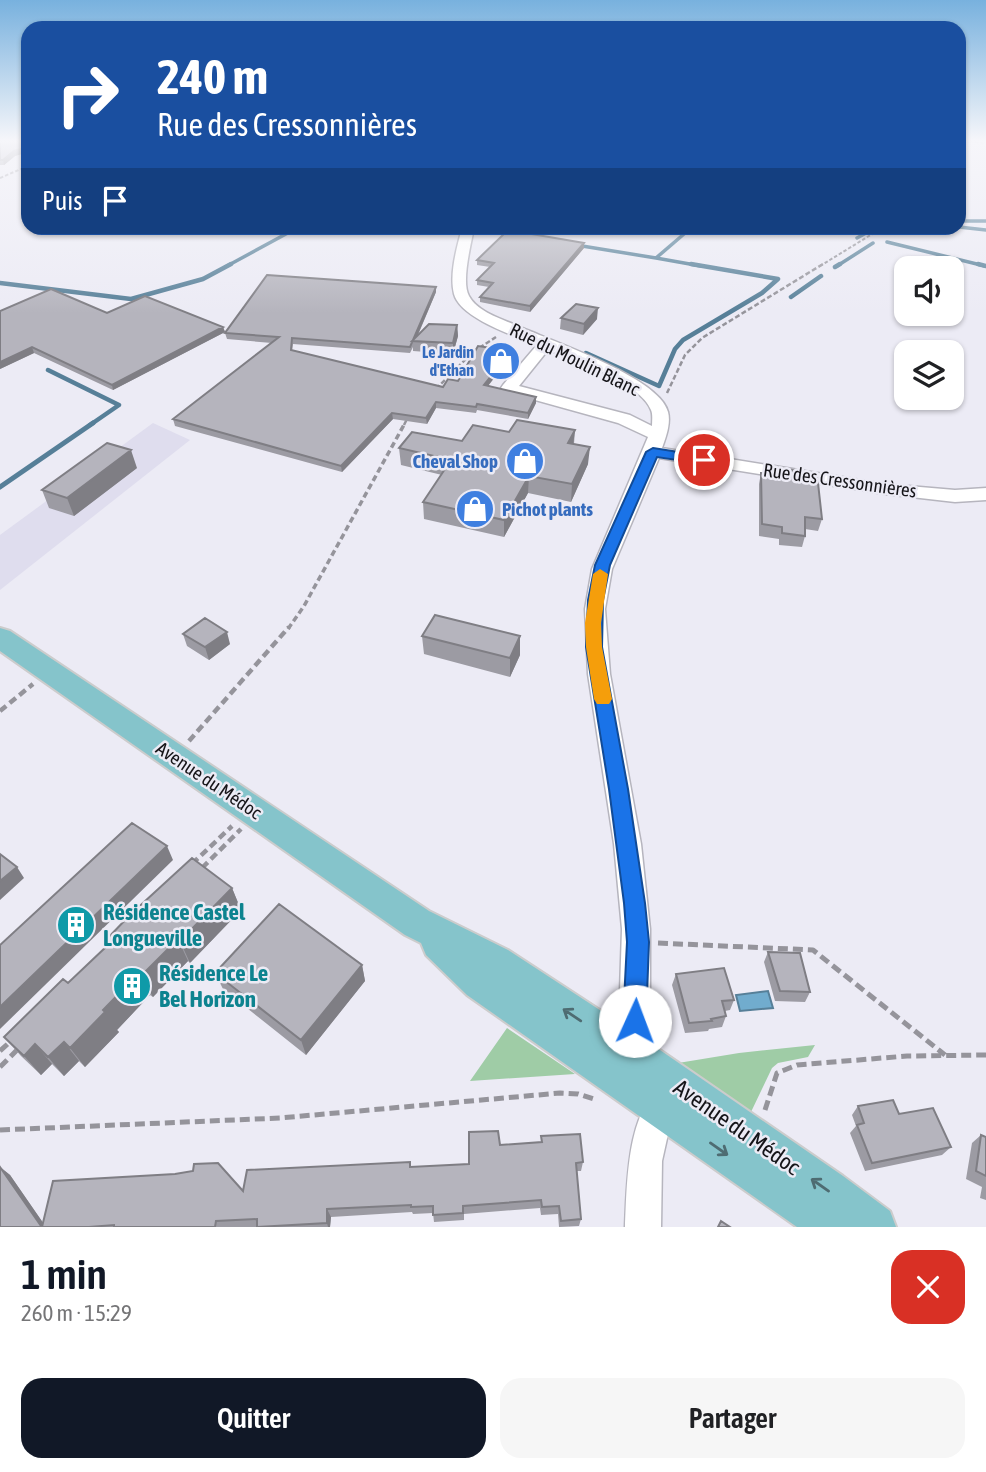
<!DOCTYPE html>
<html lang="fr">
<meta charset="utf-8">
<style>
:root{--surface:#fff;--page:#f6f6f6;--text:#202124;--muted:#757577;--accent:#111827}
body{margin:0;font-family:"Asap Condensed",sans-serif;background:var(--page);color:var(--text);height:100vh;display:flex;flex-direction:column;font-size:26px;white-space:nowrap}
*{box-sizing:border-box;margin:0}
p{font-size:23px;color:var(--muted)}
.icon{flex:none;width:38px;height:38px;fill:none;stroke:currentColor;stroke-width:2;stroke-linecap:round;stroke-linejoin:round}
.map{position:relative;height:1227px;overflow:hidden}
.side{display:flex;flex-direction:column;background:var(--surface);flex:1}
.side>*{flex:none}
.guide{position:absolute;left:21px;top:21px;width:945px;height:214px;border-radius:21px;box-shadow:0 2px 5px #0004;background:#1a4fa0;color:#fff;overflow:hidden}
.controls{position:absolute;left:894px;top:256px;display:grid;gap:14px}
.controls a{display:grid;place-items:center;width:70px;height:70px;border-radius:14px;background:var(--surface);box-shadow:0 2px 5px #0004;font-size:35px}
.pin{position:absolute;display:grid;place-items:center;width:60px;height:60px;color:#fff;margin:-30px;border:4px solid #fff;border-radius:50%;box-shadow:0 2px 7px #0007}
.me{position:absolute;width:77px;margin:-38px;rotate:2deg;stroke-linejoin:round;filter:drop-shadow(0 0 5px #0008)}
.turn{display:flex;align-items:center;gap:24px;height:147px;padding:0 21px;font-size:32px}
.turn .icon{width:91px;height:91px;stroke-width:2.5}
.turn b{display:block;font-size:49px;line-height:60px}
.then{display:flex;align-items:center;height:66px;padding:0 21px;background:#0003;gap:14px;font-size:26px}
.round{display:grid;place-items:center;flex:none;width:74px;height:74px;border-radius:21px;background:var(--page)}
.headline{display:flex;align-items:center;justify-content:space-between;height:119px;padding:0 21px}
h1{font-size:42px;font-weight:600;line-height:52px;color:var(--accent)}
.primary-button{display:flex;gap:14px;margin-top:auto;padding:14px 21px}
.primary-button a{flex:1;height:80px;border-radius:21px;background:var(--accent);color:#fff;font-size:28px;font-weight:600;line-height:80px;text-align:center}
.primary-button a+a{background:var(--page);color:var(--text)}
.map>svg:first-child{display:block}
.built{fill:#dfddee}
.green{fill:#9fcca6}
.water{fill:#71acce;stroke:#567f98;stroke-width:2}
.lines{fill:none;stroke-linecap:round;stroke-linejoin:round}
.stream-far2{stroke:#567f98;stroke-width:3.5}
.stream-far1{stroke:#567f98;stroke-width:4.5}
.stream{stroke:#567f98;stroke-width:5}
.minor-casing{stroke:#b6b5be;stroke-width:3}
.major-casing{stroke:#ccc;stroke-width:4}
.path-far4{stroke:#95949b;stroke-width:2;stroke-dasharray:3.5 2;stroke-linecap:butt}
.path-far3{stroke:#95949b;stroke-width:2.5;stroke-dasharray:5 2.5;stroke-linecap:butt}
.path-far2{stroke:#95949b;stroke-width:3.5;stroke-dasharray:6 3.5;stroke-linecap:butt}
.path-far1{stroke:#95949b;stroke-width:4.5;stroke-dasharray:8 4.5;stroke-linecap:butt}
.path{stroke:#95949b;stroke-width:5;stroke-dasharray:10 5;stroke-linecap:butt}
.minor{fill:#fff;fill-rule:evenodd}
.major{fill:#85c4cb;fill-rule:evenodd}
.wall{fill:#9c9ba3}
.shaded-wall{fill:#7f7e84}
.building{fill:#b5b4bd;stroke:#7f7e84;stroke-width:2}
.oneway{stroke:#4e6c72}
.route{fill:#1a73e8;stroke:#114b97;stroke-width:2}
.slow{fill:#f59e0b}
.labels{text-anchor:middle;dominant-baseline:central;stroke-width:5;stroke-linejoin:round;paint-order:stroke}
.far-shop-label{font-size:16px;font-weight:bold;fill:#366cbe;stroke:#ecebf5;text-anchor:end}
.street-label{font-size:19px;fill:#161519;stroke:#ecebf5}
.shop-label{font-size:19px;font-weight:bold;fill:#366cbe;stroke:#ecebf5;text-anchor:end}
.near-culture-label{font-size:23px;font-weight:bold;fill:#0d838f;stroke:#ecebf5;text-anchor:start}
.near-street-label{font-size:23px;fill:#161519;stroke:#ecebf5}
</style>
<div class="map">
<svg width="986" height="1227" viewBox="0 0 986 1227">
<rect width="100%" height="100%" fill="#ecebf5"/>
<!-- built -->
<path class="built" d="M 153,423 L 190,440 L 0,590 L 0,535 Z"/>
<!-- green -->
<path class="green" d="M 507,1028 L 575,1074 L 470,1081 Z
M 815,1045 L 808,1057 L 778,1063 L 772,1068 L 751,1112 L 672,1064 L 739,1053 Z"/>
<!-- water -->
<path class="water" d="M 768,991 L 773,1008 L 740,1011 L 736,995 Z"/>
<g class="lines">
<!-- stream-far2 -->
<path class="stream-far2" d="M 959,221 L 986,221
M 959,227 L 986,230
M 476,228 L 510,235
M 691,228 L 656,258 L 701,266
M 857,238 L 875,228
M 887,242 L 985,266
M 576,245 L 656,258
M 227,266 L 297,228
M 837,266 L 873,243"/>
<!-- stream-far1 -->
<path class="stream-far1" d="M 978,264 L 986,266
M 835,267 L 840,264
M 0,283 L 131,299 L 203,279 L 231,264
M 791,297 L 821,276
M 586,353 L 659,386 L 675,349 L 683,340 L 762,293 L 778,279 L 691,264
M 48,370 L 119,405 L 90,425"/>
<!-- stream -->
<path class="stream" d="M 0,487 L 93,423"/>
<defs>
<path id="minor" d="M 462,228 L 474,228 C 471,244 461,282 469,296 C 477,311 499,318 513,324 C 546,339 660,377 668,412 C 671,423 666,437 662,448 L 885,484 L 955,490 L 986,488 L 986,500 L 955,502 L 885,494 L 659,458 L 612,569 L 605,609 L 610,674 L 641,844 L 650,929 L 650,1022 L 646,1040 L 634,1068 L 623,1073 L 612,1068 L 607,1057 L 619,1022 L 622,929 L 614,844 L 588,674 L 585,609 L 592,569 L 648,437 L 618,423 L 503,391 L 501,388 L 503,385 L 537,345 C 515,336 460,318 454,294 C 449,274 457,247 462,228 ZM 548,350 C 574,360 641,383 651,410 C 653,414 652,421 652,426 L 630,415 L 519,386 Z
M 668,1085 L 679,1090 L 684,1101 L 668,1134 L 662,1161 L 661,1227 L 625,1227 C 627,1188 626,1102 668,1085 Z"/>
<path id="major" d="M 0,628 L 10,631 L 429,911 L 508,950 L 641,1037 L 843,1176 L 890,1211 L 896,1227 L 797,1227 L 467,995 L 426,955 L 421,943 L 405,935 L 0,651 Z"/>
</defs>
<!-- minor casing -->
<use href="#minor" class="minor-casing"/>
<!-- major casing -->
<use href="#major" class="major-casing"/>
<!-- path-far4 -->
<path class="path-far4" d="M 964,141 L 986,143
M 0,178 L 28,166
M 820,266 L 882,228"/>
<!-- path-far3 -->
<path class="path-far3" d="M 436,389 L 473,352 L 496,337
M 667,393 L 685,355 L 702,338 L 823,264
M 404,425 L 407,419"/>
<!-- path-far2 -->
<path class="path-far2" d="M 288,629 L 304,606 L 405,423"/>
<!-- path-far1 -->
<path class="path-far1" d="M 0,711 L 33,684
M 189,741 L 289,627
M 192,864 L 232,826
M 202,868 L 241,829"/>
<!-- path -->
<path class="path" d="M 658,943 L 813,950 L 945,1055
M 0,1051 L 11,1041
M 0,1067 L 19,1048
M 765,1110 L 777,1073 L 797,1065 L 907,1056 L 986,1055
M 0,1130 L 280,1118 L 560,1093 L 578,1094 L 597,1100"/>
<!-- minor -->
<use href="#minor" class="minor"/>
<!-- major -->
<use href="#major" class="major"/>
</g>
<!-- wall -->
<path class="wall" d="M 0,141 L 28,141 L 28,152 L 15,156 L 4,165 L 0,165 Z
M 584,248 L 530,312 L 480,302 L 480,297 L 489,287 L 477,285 L 477,280 L 490,267 L 477,265 L 477,260 Z
M 436,292 L 418,335 L 457,325 L 458,336 L 453,354 L 413,351 L 413,347 L 410,353 L 293,344 L 292,351 L 443,387 L 458,381 L 511,351 L 511,357 L 488,385 L 536,403 L 528,419 L 477,410 L 476,413 L 436,408 L 427,424 L 393,419 L 342,472 L 175,426 L 173,419 L 272,343 L 227,339 L 225,333 Z
M 0,311 L 107,313 L 223,327 L 225,332 L 113,390 L 34,353 L 0,369 Z
M 561,318 L 597,319 L 583,335 L 560,329 Z
M 575,430 L 574,444 L 588,464 L 571,502 L 528,493 L 504,537 L 424,519 L 423,502 L 442,475 L 401,465 L 399,448 L 462,441 L 509,432 Z
M 137,468 L 74,516 L 49,508 L 42,490 Z
M 792,470 L 822,519 L 818,531 L 805,529 L 805,536 L 802,547 L 779,545 L 779,539 L 759,536 L 759,484 L 761,473 L 791,476 Z
M 183,634 L 230,644 L 209,660 L 187,646 Z
M 422,636 L 520,655 L 510,677 L 424,654 Z
M 232,888 L 241,910 L 190,963 L 188,961 L 153,997 L 150,995 L 117,1030 L 119,1032 L 85,1067 L 79,1061 L 64,1076 L 52,1064 L 41,1075 L 21,1056 L 4,1037 L 68,983 L 107,946 L 104,942 Z
M 768,952 L 810,992 L 805,1002 L 775,1001 L 764,962 Z
M 362,965 L 365,981 L 306,1055 L 223,989 L 215,973 Z
M 676,974 L 734,1000 L 730,1010 L 725,1011 L 726,1016 L 722,1027 L 709,1029 L 708,1031 L 685,1033 L 672,985 Z
M 858,1106 L 899,1114 L 951,1147 L 942,1155 L 865,1171 L 850,1133 L 856,1126 L 852,1115 Z
M 981,1135 L 986,1137 L 986,1200 L 980,1198 L 982,1187 L 966,1179 L 972,1143 Z
M 541,1136 L 583,1162 L 581,1171 L 577,1171 L 581,1219 L 579,1226 L 559,1227 L 558,1214 L 541,1215 L 540,1208 L 464,1214 L 464,1220 L 434,1222 L 433,1213 L 413,1214 L 412,1212 L 331,1217 L 330,1227 L 0,1227 L 0,1167 L 10,1175 L 43,1223 L 410,1162 L 411,1167 L 469,1164 L 500,1145 L 541,1142 Z"/>
<!-- shaded-wall -->
<path class="shaded-wall" d="M 28,147 L 28,152 L 15,156 L 4,165 L 3,160 L 14,151 Z
M 584,243 L 584,248 L 530,312 L 530,306 Z
M 436,287 L 436,292 L 415,341 L 413,341 Z
M 598,308 L 597,319 L 583,335 L 584,324 Z
M 457,325 L 458,336 L 453,354 L 453,343 Z
M 223,327 L 225,332 L 113,390 L 112,385 Z
M 32,347 L 34,353 L 0,369 L 0,362 Z
M 511,351 L 511,357 L 484,391 L 484,385 Z
M 536,397 L 536,403 L 528,419 L 528,413 Z
M 436,402 L 436,408 L 427,424 L 426,418 Z
M 392,413 L 393,419 L 342,472 L 341,466 Z
M 575,430 L 573,446 L 568,443 Z
M 590,447 L 588,464 L 571,502 L 572,484 Z
M 131,450 L 137,468 L 74,516 L 67,498 Z
M 529,476 L 528,493 L 504,537 L 504,520 Z
M 227,632 L 230,644 L 209,660 L 205,647 Z
M 520,636 L 520,655 L 510,677 L 510,658 Z
M 167,846 L 173,860 L 0,1029 L 0,1007 Z
M 17,867 L 24,878 L 0,900 L 0,881 Z
M 232,888 L 241,910 L 190,963 L 180,941 Z
M 178,939 L 188,961 L 153,997 L 141,976 Z
M 362,965 L 365,981 L 306,1055 L 301,1040 Z
M 138,974 L 150,995 L 117,1030 L 119,1032 L 85,1067 L 70,1048 L 103,1010 Z
M 64,1042 L 79,1061 L 64,1076 L 48,1057 Z
M 35,1044 L 52,1064 L 41,1075 L 24,1056 Z
M 0,1167 L 10,1175 L 46,1227 L 41,1227 Z
M 327,1209 L 331,1217 L 330,1227 L 328,1227 L 327,1223 Z"/>
<!-- building -->
<path class="building" d="M 0,141 L 28,141 L 28,147 L 14,151 L 3,160 L 0,160 Z
M 508,230 L 584,243 L 530,306 L 480,297 L 493,283 L 477,280 L 494,263 L 477,260 Z
M 267,275 L 436,287 L 410,347 L 292,338 L 291,350 L 443,387 L 448,379 L 458,381 L 478,346 L 511,351 L 484,385 L 536,397 L 528,413 L 477,404 L 476,407 L 436,402 L 426,418 L 392,413 L 341,466 L 173,419 L 279,337 L 225,333 Z
M 51,289 L 107,313 L 145,296 L 223,327 L 112,385 L 32,347 L 0,362 L 0,311 Z
M 576,304 L 598,308 L 584,324 L 561,318 Z
M 429,324 L 457,325 L 453,343 L 412,341 Z
M 517,420 L 575,430 L 568,443 L 590,447 L 572,484 L 529,476 L 504,520 L 423,502 L 451,460 L 399,448 L 412,432 L 462,441 L 473,425 L 509,432 Z
M 107,443 L 131,450 L 67,498 L 42,490 Z
M 792,470 L 817,474 L 822,519 L 805,517 L 805,536 L 782,533 L 782,527 L 762,524 L 761,473 L 792,476 Z
M 435,615 L 520,636 L 510,658 L 422,636 Z
M 205,618 L 227,632 L 205,647 L 183,634 Z
M 132,823 L 167,846 L 0,1007 L 0,945 Z
M 0,854 L 17,867 L 0,881 Z
M 192,858 L 232,888 L 180,941 L 178,939 L 141,976 L 138,974 L 103,1010 L 105,1012 L 70,1048 L 64,1042 L 48,1057 L 35,1044 L 24,1056 L 4,1037 L 63,979 L 68,983 L 108,945 L 104,942 L 131,914 Z
M 279,904 L 362,965 L 301,1040 L 215,973 Z
M 768,952 L 800,953 L 810,992 L 780,991 Z
M 724,968 L 734,1000 L 722,1001 L 726,1016 L 711,1019 L 712,1021 L 689,1023 L 676,974 Z
M 893,1100 L 899,1114 L 933,1108 L 951,1147 L 872,1163 L 857,1125 L 864,1123 L 858,1106 Z
M 498,1131 L 500,1145 L 542,1142 L 541,1136 L 580,1134 L 583,1162 L 576,1163 L 581,1219 L 561,1221 L 559,1206 L 542,1207 L 541,1200 L 463,1206 L 463,1213 L 433,1215 L 433,1206 L 411,1207 L 411,1205 L 327,1209 L 327,1223 L 257,1227 L 257,1219 L 216,1221 L 215,1227 L 114,1227 L 114,1225 L 89,1227 L 42,1227 L 53,1181 L 175,1174 L 193,1171 L 194,1164 L 218,1163 L 243,1191 L 247,1170 L 410,1162 L 410,1167 L 469,1164 L 469,1132 Z
M 981,1135 L 986,1137 L 986,1176 L 976,1171 Z
M 0,1167 L 41,1226 L 41,1227 L 0,1227 Z
M 721,1221 L 730,1227 L 718,1227 Z"/>
<!-- one-way arrows -->
<defs><path id="oneway-shaft" d="M-6 0H5M1.5-3L5.5 0L1.5 3" fill="none" stroke-width="1.6" stroke-linecap="round" stroke-linejoin="round" transform="scale(1.75)"/></defs>
<g class="oneway">
<use href="#oneway-shaft" transform="translate(572 1015) rotate(-146)"/>
<use href="#oneway-shaft" transform="translate(719 1149) rotate(35)"/>
<use href="#oneway-shaft" transform="translate(820 1185) rotate(-145)"/>
</g>
<!-- sky -->
<linearGradient id="sky" x2="0" y2="1"><stop stop-color="#78b1de"/><stop offset="0.45" stop-color="#f6f6fa"/><stop offset="1" stop-color="#f6f6fa" stop-opacity="0"/></linearGradient>
<rect width="986" height="313" fill="url(#sky)"/>
<!-- route -->
<path class="route" d="M 653,448 L 704,456 L 711,460 L 704,464 L 657,457 L 610,565 L 603,600 L 602,647 L 628,789 L 645,903 L 649,942 L 646,1021 L 643,1029 L 635,1032 L 627,1029 L 623,1021 L 627,942 L 624,903 L 609,789 L 586,647 L 588,600 L 595,565 L 646,452 Z"/>
<!-- slow -->
<path class="slow" d="M 600,569 L 608,574 L 601,623 L 602,647 L 612,699 L 609,704 L 597,704 L 594,699 L 586,647 L 585,623 L 593,574 Z"/>
<!-- icons -->
<defs>
<symbol id="shop-disc" viewBox="-11 -11 22 22"><circle r="9.5" fill="#3f7fe0" stroke="#ecebf5"/><path d="M-5-2.5h2.3a2.7 3.5 0 0 1 5.4 0H5L5.5 6h-11ZM-1.5-2.5h3a1.5 2.3 0 0 0-3 0Z" fill="#fff"/></symbol>
<symbol id="building-disc" viewBox="-11 -11 22 22"><circle r="9.5" fill="#0f9aa8" stroke="#ecebf5"/><path d="M-4-6H4V6H1V3H-1V6H-4ZM-2.5-4.3h1.7v1.8h-1.7ZM.8-4.3h1.7v1.8H.8ZM-2.5-1h1.7V.8h-1.7ZM.8-1h1.7V.8H.8Z" fill="#fff"/></symbol>
</defs>
<g fill-rule="evenodd">
<use href="#shop-disc" x="479" y="339" width="44" height="44"/>
<use href="#shop-disc" x="503" y="439" width="44" height="44"/>
<use href="#shop-disc" x="453" y="487" width="44" height="44"/>
<use href="#building-disc" x="54" y="903" width="44" height="44"/>
<use href="#building-disc" x="110" y="964" width="44" height="44"/>
</g>
<g class="labels">
<!-- far-shop labels -->
<g class="far-shop-label">
<text x="474" y="352">Le Jardin<tspan x="474" dy="18">d'Ethan</tspan></text>
</g>
<!-- street labels -->
<g class="street-label">
<text transform="translate(575 359) rotate(26)">Rue du Moulin Blanc</text>
<text transform="translate(840 480) rotate(8)">Rue des Cressonnières</text>
<text transform="translate(209 780) rotate(34)">Avenue du Médoc</text>
</g>
<!-- shop labels -->
<g class="shop-label">
<text x="498" y="461">Cheval Shop</text>
<text x="502" y="509" text-anchor="start">Pichot plants</text>
</g>
<!-- near-culture labels -->
<g class="near-culture-label">
<text x="103" y="912">Résidence Castel<tspan x="103" dy="26">Longueville</tspan></text>
<text x="159" y="973">Résidence Le<tspan x="159" dy="26">Bel Horizon</tspan></text>
</g>
<!-- near-street labels -->
<g class="near-street-label">
<text transform="translate(737 1127) rotate(35)">Avenue du Médoc</text>
</g>
</g>
</svg>
<div class="controls">
<a><svg class="icon" aria-label="sound" viewBox="0 0 24 24"><path d="M4 9h4l5-4v14l-5-4H4zM17 9q2 3 0 6"/></svg></a>
<a><svg class="icon" aria-label="layers" viewBox="0 0 24 24"><path d="M12 4l9 5-9 5-9-5zM3 14l9 5 9-5"/></svg></a>
</div>
<div class="pin" style="left:704px;top:460px;background:#d93025"><svg class="icon" aria-label="arrive" viewBox="0 0 24 24"><path d="M6 21V4h12l-3 4 3 4H6"/></svg></div>
<svg class="me" style="left:635px;top:1021px" viewBox="-20 -20 40 40"><circle r="19" fill="#fff"/><path d="M0-13L10 11 0 6-10 11z" fill="#1a73e8"/></svg>
<div class="guide">
<div class="turn"><svg class="icon" aria-label="right" viewBox="0 0 24 24"><path d="M7 20v-9h11M14 6l5 5-5 5"/></svg><div><b>240 m</b>Rue des Cressonnières</div></div>
<div class="then">Puis<svg class="icon" aria-label="arrive" viewBox="0 0 24 24"><path d="M6 21V4h12l-3 4 3 4H6"/></svg></div>
</div>
</div>
<section class="side">
<div class="headline"><div><h1>1 min</h1><p>260 m · 15:29</p></div><a class="round" style="background:#d93025;color:#fff"><svg class="icon" aria-label="close" viewBox="0 0 24 24"><path d="M6 6l12 12M18 6L6 18"/></svg></a></div>
<div class="primary-button"><a>Quitter</a><a>Partager</a></div>
</section>
